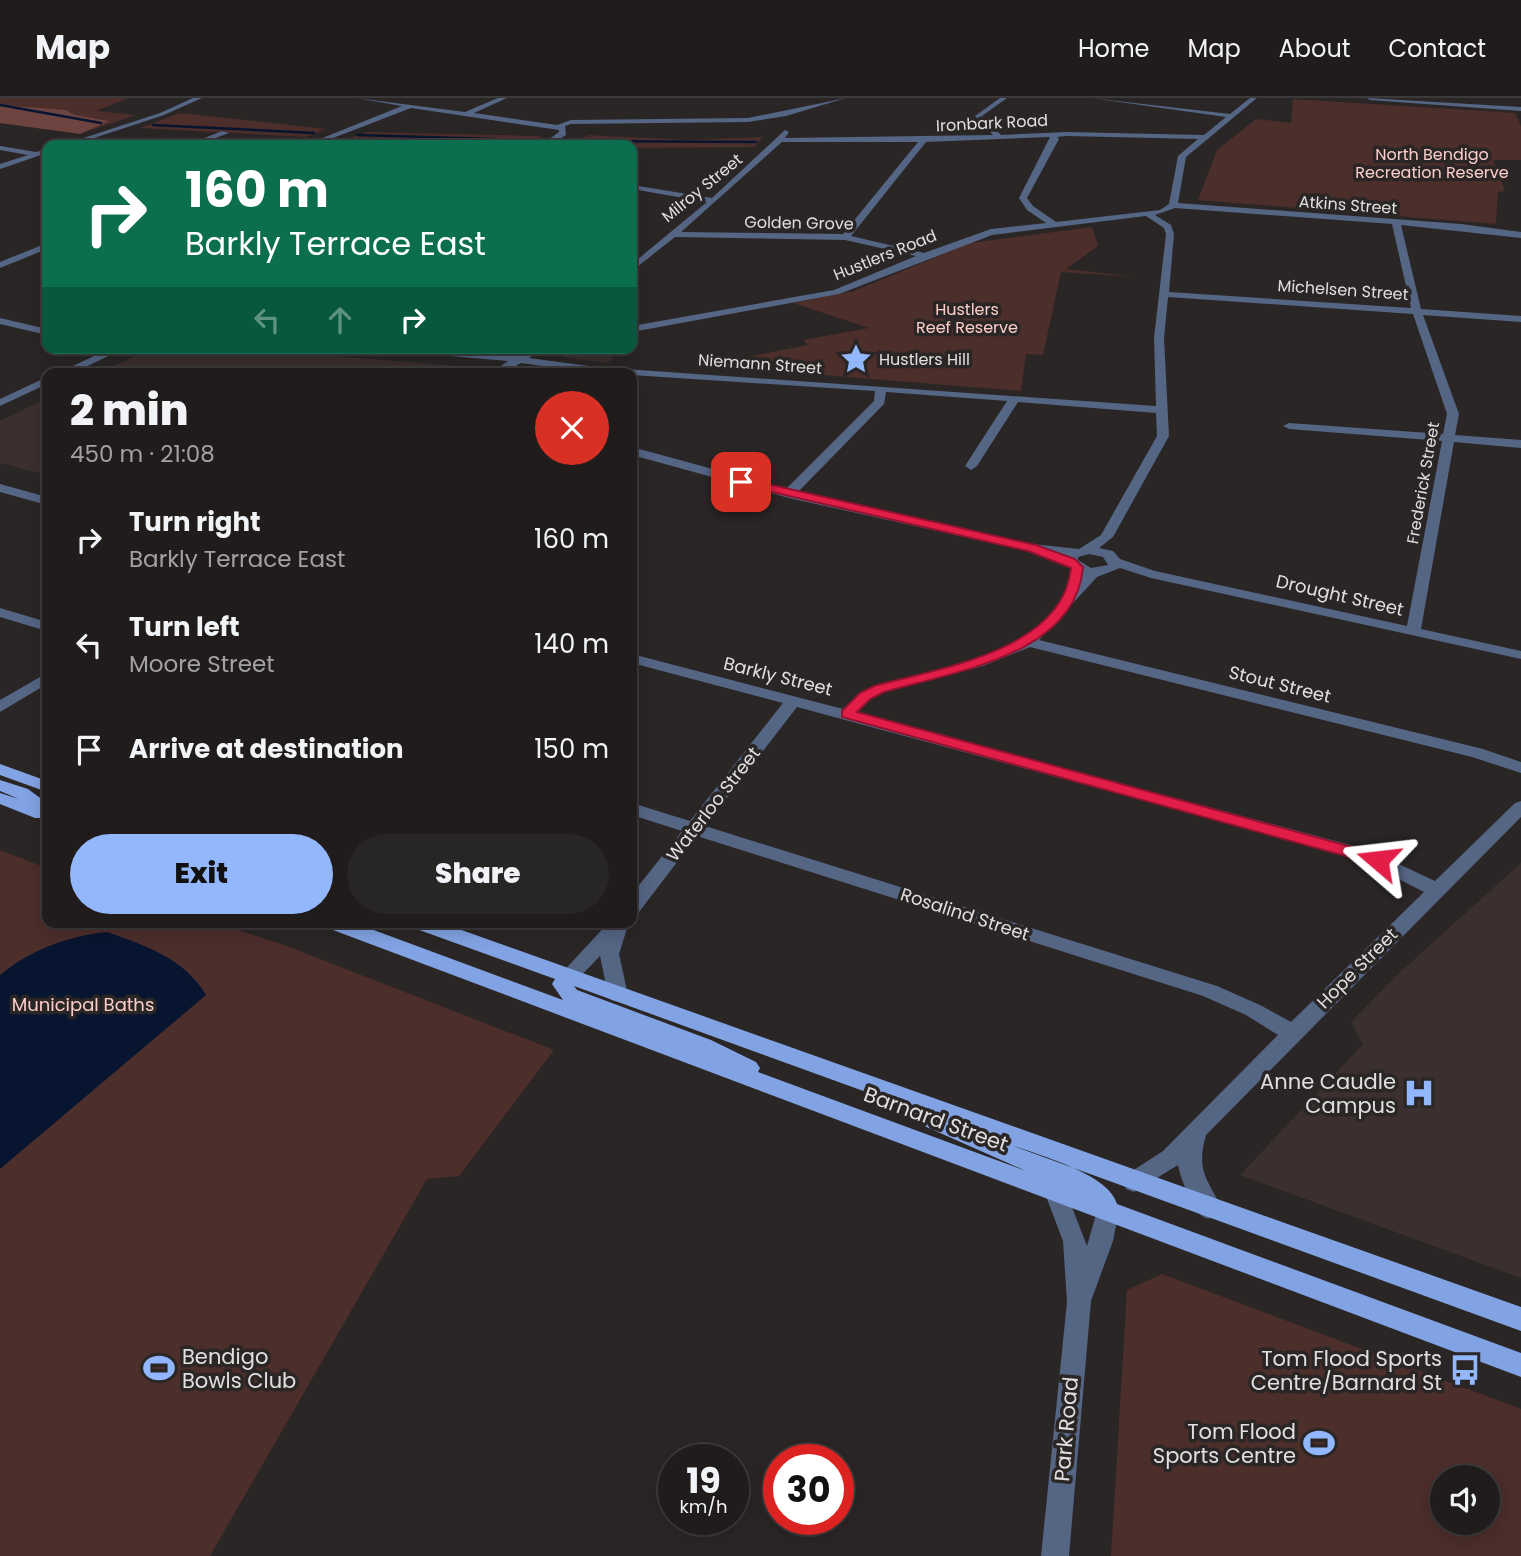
<!DOCTYPE html>
<meta charset="utf-8">
<style>
:root{--surface:#201c1c;--page:#282525;--text:#f1f3f6;--muted:#a2a1a3;--line:#3d3a3b;--accent:#93b7fd}
body{margin:0;font-family:Poppins,sans-serif;background:var(--page);color:var(--text);height:100vh;display:flex;flex-direction:column;font-size:26px;white-space:nowrap}
*{box-sizing:border-box;margin:0}
p{font-size:23px;color:var(--muted)}
.icon{flex:none;width:38px;height:38px;fill:none;stroke:currentColor;stroke-width:2;stroke-linecap:round;stroke-linejoin:round}
.map{position:relative;flex:1;overflow:hidden}
.drawer{position:absolute;left:42px;top:270px;width:595px;height:560px;display:flex;flex-direction:column;background:var(--surface);border-radius:14px;box-shadow:0 4px 18px #0003,0 0 0 2px var(--line)}
.drawer>*{flex:none}
.hud{position:absolute;left:42px;top:42px;width:595px;height:214px;border-radius:14px;box-shadow:0 4px 18px #0003,0 0 0 2px var(--line);background:#0b6e4f;color:#fff;overflow:hidden}
.fabs{position:absolute;left:1430px;top:1367px;display:grid;gap:14px}
.fabs a{display:grid;place-items:center;width:70px;height:70px;border-radius:50%;background:var(--surface);box-shadow:0 4px 18px #0003,0 0 0 2px var(--line);font-size:35px}
.speed{position:absolute;left:658px;top:1346px;display:flex;gap:14px;font-size:35px;font-weight:700;text-align:center}
.speed>*{display:grid;place-content:center;width:91px;height:91px;border-radius:50%;background:var(--surface);box-shadow:0 4px 18px #0003,0 0 0 2px var(--line);line-height:1}
.speed small{font-size:18px;font-weight:400}
.speed .limit{border:10px solid #d22;background:#fff;color:#111}
.pin{position:absolute;display:grid;place-items:center;width:60px;height:60px;color:#fff;margin:-30px;border-radius:14px;box-shadow:0 4px 10px #0006}
.me{position:absolute;width:77px;margin:-38px;rotate:287deg;stroke-linejoin:round;filter:drop-shadow(0 0 5px #0008)}
.turn{display:flex;align-items:center;gap:24px;height:147px;padding:0 28px;font-size:32px}
.turn .icon{width:91px;height:91px;stroke-width:2.5}
.turn b{display:block;font-size:49px;line-height:60px}
.lanes{display:flex;align-items:center;height:66px;padding:0 28px;background:#0003;justify-content:center;gap:35px;direction:ltr}
.lanes .off{opacity:.35}
.round{display:grid;place-items:center;flex:none;width:74px;height:74px;border-radius:37px;background:var(--page)}
.headline{display:flex;align-items:center;justify-content:space-between;height:119px;padding:0 28px}
h1{font-size:42px;font-weight:800;line-height:52px}
.cta{display:flex;gap:14px;margin-top:auto;padding:14px 28px}
.cta a{flex:1;height:80px;border-radius:42px;background:var(--accent);color:#111;font-size:28px;font-weight:800;line-height:80px;text-align:center}
.cta a+a{background:var(--page);color:var(--text)}
ul{padding:0;list-style:none}
li{display:flex;align-items:center;gap:21px;height:105px;padding:0 28px}
li div{flex:1}
li b{display:block;font-size:26px}
li em{font-style:normal}
header{display:flex;align-items:center;gap:42px;box-sizing:border-box;height:98px;padding:0 35px;background:var(--surface);border-bottom:2px solid var(--line)}
header strong{font-size:33px}
nav{display:flex;gap:38px;margin-inline-start:auto;font-size:24px}
.map>svg:first-child{display:block}
.built{fill:#3b302f}
.green{fill:#4c2e2b;fill-rule:evenodd}
.forest{fill:#6d4440}
.water{fill:#081530}
.lines{fill:none;stroke-linecap:round;stroke-linejoin:round}
.stream{stroke:#081530;stroke-width:2.5}
.minor{fill:#556584;fill-rule:evenodd}
.major{fill:#82a3e3;fill-rule:evenodd}
.route{fill:#e11d48;stroke:#92132f;stroke-width:2}
.labels{text-anchor:middle;dominant-baseline:central;stroke-width:7;stroke-linejoin:round;paint-order:stroke}
.far-street-label{font-size:16px;fill:#e0dede;stroke:#2a2626}
.far-park-label{font-size:16px;fill:#fbcdc8;stroke:#2a2626}
.far-poi-label{font-size:16px;fill:#e0dede;stroke:#2a2626;text-anchor:start}
.street-label{font-size:18px;fill:#e0dede;stroke:#2a2626}
.park-label{font-size:18px;fill:#fbcdc8;stroke:#2a2626}
.near-poi-label{font-size:21px;fill:#e0dede;stroke:#2a2626;text-anchor:end}
.near-street-label{font-size:21px;fill:#e0dede;stroke:#2a2626}
</style>
<header>
<strong>Map</strong>
<nav><a>Home</a><a>Map</a><a>About</a><a>Contact</a></nav>
</header>
<div class="map">
<svg width="1521" height="1458" viewBox="0 0 1521 1458">
<rect width="100%" height="100%" fill="#2a2626"/>
<!-- built -->
<path class="built" d="M 151,250 L 238,250 L 479,270 L 472,275 L 100,275 Z
M 571,250 L 620,250 L 608,265 L 562,259 Z
M 47,300 L 47,377 L 0,365 L 0,323 Z
M 1521,765 L 1521,1180 L 1240,1077 L 1363,946 L 1351,924 L 1398,876 Z"/>
<!-- green -->
<path class="green" d="M 0,0 L 128,0 L 96,13 L 136,17 L 85,34 L 0,22 Z
M 1293,1 L 1515,15 L 1521,28 L 1521,62 L 1493,62 L 1505,93 L 1498,94 L 1496,126 L 1198,102 L 1217,52 L 1256,21 L 1291,25 Z
M 180,15 L 326,31 L 306,39 L 140,30 Z
M 366,34 L 542,38 L 522,47 L 423,47 L 346,42 Z
M 588,37 L 689,42 L 763,39 L 754,49 L 632,50 L 632,47 L 570,47 Z
M 1092,129 L 1098,148 L 1066,171 L 1137,179 L 1061,174 L 1043,257 L 1026,256 L 1021,293 L 720,269 L 721,264 L 808,247 L 803,242 L 869,230 L 793,205 L 854,193 L 970,145 Z
M 0,752 L 47,770 L 47,824 L 213,824 L 284,847 L 554,952 L 459,1078 L 427,1081 L 210,1458 L 0,1458 Z
M 1162,1176 L 1521,1311 L 1521,1458 L 1111,1458 L 1127,1192 ZM 1488,1379 L 1488,1424 L 1442,1424 L 1442,1379 Z"/>
<!-- forest -->
<path class="forest" d="M 0,7 L 66,12 L 74,17 L 109,23 L 80,36 L 0,25 Z"/>
<!-- water -->
<path class="water" d="M 107,834 C 146,848 184,860 206,897 L 0,1071 L 0,877 C 30,852 68,838 107,834 Z"/>
<g class="lines">
<!-- stream -->
<path class="stream" d="M 0,7 L 101,25
M 153,27 L 314,35
M 358,37 L 530,42
M 579,43 L 756,44"/>
<!-- minor -->
<path class="minor" d="M 193,0 L 202,0 L 164,17 L 73,47 L 62,47 L 160,15 Z
M 356,0 L 465,14 L 498,0 L 507,0 L 474,15 L 557,27 L 571,22 L 748,20 L 846,0 L 786,18 L 748,24 L 571,26 L 565,28 L 566,37 L 550,47 L 541,47 L 559,34 L 559,32 L 411,10 L 315,47 L 305,47 L 402,8 Z
M 1000,0 L 1007,0 L 982,18 L 1001,37 L 1066,34 L 1204,37 L 1226,19 L 1091,0 L 1230,16 L 1250,0 L 1257,0 L 1186,59 L 1178,105 L 1461,126 L 1521,134 L 1521,140 L 1401,127 L 1421,211 L 1521,218 L 1521,224 L 1423,217 L 1459,316 L 1455,337 L 1521,342 L 1521,350 L 1454,344 L 1421,531 L 1521,553 L 1521,561 L 1151,480 L 1120,470 L 1097,479 L 1039,542 L 1483,651 L 1521,664 L 1521,675 L 1472,659 L 1030,549 L 983,568 L 884,594 L 871,601 L 857,615 L 1369,752 L 1435,783 L 1515,705 L 1521,703 L 1521,719 L 1206,1037 C 1196,1074 1207,1079 1222,1111 L 1218,1118 C 1213,1120 1207,1122 1202,1118 C 1192,1110 1180,1079 1178,1067 L 1134,1094 L 1126,1091 L 1123,1084 L 1126,1077 L 1163,1053 L 1278,937 L 1246,917 L 1203,898 L 697,738 L 639,814 L 632,815 L 632,796 L 682,733 L 632,717 L 632,705 L 690,723 L 783,605 L 632,565 L 632,556 L 843,611 L 859,595 L 874,588 C 921,576 995,566 1033,533 C 1052,517 1065,494 1083,476 L 1066,466 L 1065,457 L 1032,454 L 789,400 L 632,357 L 632,349 L 786,391 L 874,303 L 875,293 L 632,277 L 632,275 L 593,275 L 521,265 L 504,275 L 491,275 L 508,263 L 393,253 L 388,250 L 432,250 L 517,258 L 530,250 L 543,250 L 529,260 L 596,269 L 1156,308 L 1154,240 L 1166,136 L 1164,130 L 1146,118 L 992,137 L 839,196 L 632,234 L 632,228 L 834,192 L 916,158 L 845,142 L 675,139 L 632,173 L 632,166 L 707,104 L 632,91 L 632,87 L 712,100 L 785,32 L 789,34 L 785,40 L 993,37 L 975,18 ZM 1050,39 L 1019,100 L 1027,112 L 1046,125 L 991,131 L 924,155 L 851,138 L 926,44 ZM 1057,39 L 1066,38 L 1198,41 L 1178,58 L 1169,106 L 1160,112 L 1056,124 L 1033,108 L 1027,100 L 1059,41 ZM 782,44 L 918,44 L 843,136 L 681,134 ZM 1175,110 L 1392,126 L 1411,210 L 1169,194 L 1174,136 L 1171,127 L 1155,117 ZM 1168,199 L 1413,216 L 1447,316 L 1443,336 L 1289,325 L 1283,328 L 1289,331 L 1442,343 L 1407,528 L 1155,473 L 1120,461 L 1113,453 L 1099,450 L 1113,439 L 1169,338 L 1164,240 ZM 886,294 L 1007,303 L 965,368 L 971,372 L 977,368 L 1018,304 L 1156,315 L 1157,338 L 1101,437 L 1079,451 L 1032,446 L 798,394 L 884,306 ZM 1089,456 L 1103,459 L 1108,467 L 1091,470 L 1078,462 L 1078,459 ZM 797,609 L 1357,760 L 1424,794 L 1291,924 L 1260,907 L 1217,888 L 705,728 Z
M 1367,0 L 1521,9 L 1521,13 L 1370,2 Z
M 222,33 L 229,35 L 197,47 L 187,47 Z
M 0,48 L 36,54 L 47,51 L 47,55 L 0,71 L 0,66 L 28,57 L 0,52 Z
M 47,145 L 47,151 L 0,170 L 0,164 Z
M 0,220 L 47,231 L 47,237 L 0,226 Z
M 111,250 L 125,250 L 73,275 L 58,275 Z
M 47,279 L 47,286 L 0,308 L 0,301 Z
M 0,386 L 47,399 L 47,407 L 0,394 Z
M 0,510 L 47,524 L 47,533 L 0,519 Z
M 47,575 L 47,586 L 0,614 L 0,602 Z
M 609,824 L 629,824 L 619,856 L 628,897 L 625,902 L 618,904 L 611,902 L 608,897 L 600,858 L 575,884 L 561,884 L 558,879 Z
M 1055,1083 L 1063,1086 L 1087,1148 L 1099,1106 L 1107,1103 L 1115,1106 L 1119,1113 L 1113,1143 L 1091,1203 L 1069,1458 L 1041,1458 L 1067,1204 L 1063,1143 L 1044,1093 L 1047,1086 Z"/>
<!-- major -->
<path class="major" d="M 0,666 L 47,683 L 47,694 L 0,677 Z
M 0,682 L 28,691 L 47,705 L 47,720 L 35,720 L 0,706 L 0,695 L 19,701 L 0,693 Z
M 323,824 L 352,824 L 563,902 L 552,886 L 555,881 L 411,829 L 409,824 L 439,824 L 1521,1209 L 1521,1233 L 997,1042 C 1027,1054 1108,1073 1117,1106 L 1521,1255 L 1521,1279 L 325,829 ZM 574,888 L 913,1011 L 910,1017 L 913,1023 L 1026,1073 L 758,974 L 760,970 L 756,964 L 711,942 L 577,892 Z"/>
</g>
<!-- route -->
<path class="route" d="M 741,380 L 1036,447 L 1075,461 L 1083,469 C 1076,558 952,574 884,594 L 870,601 L 857,614 L 1378,756 L 1386,762 L 1378,767 L 842,619 L 842,613 L 860,595 L 874,588 C 939,570 1063,553 1071,470 L 1028,453 L 737,386 L 735,384 Z"/>
<!-- icons -->
<defs>
<symbol id="sight-bare" viewBox="-9 -9 18 18"><path d="M0-6L1.8-2.2L6-1.7L2.9 1.2L3.7 5.4L0 3.3L-3.7 5.4L-2.9 1.2L-6-1.7L-1.8-2.2Z" fill="#93b7fd" stroke="#2a2626" stroke-width="2.5" paint-order="stroke"/></symbol>
<symbol id="hospital-bare" viewBox="-9 -9 18 18"><path d="M-5-5h3v3.5h4V-5h3V5h-3V1.5h-4V5h-3Z" fill="#93b7fd" stroke="#2a2626" stroke-width="2.5" paint-order="stroke"/></symbol>
<symbol id="stadium-bare" viewBox="-9 -9 18 18"><path d="M0-5a6.5 5 0 1 0 0 10a6.5 5 0 1 0 0-10ZM-3.5-1.8h7v3.6h-7Z" fill="#93b7fd" stroke="#2a2626" stroke-width="2.5" paint-order="stroke"/></symbol>
<symbol id="bus-bare" viewBox="-9 -9 18 18"><path d="M-5-6H5V4H4V6H2V4H-2V6H-4V4H-5ZM-3.5-4V0h7V-4ZM-3.5 1.2v1.5H-2V1.2ZM2 1.2v1.5H3.5V1.2Z" fill="#93b7fd" stroke="#2a2626" stroke-width="2.5" paint-order="stroke"/></symbol>
</defs>
<g fill-rule="evenodd">
<use href="#sight-bare" x="834" y="239" width="44" height="44"/>
<use href="#hospital-bare" x="1397" y="973" width="44" height="44"/>
<use href="#stadium-bare" x="137" y="1248" width="44" height="44"/>
<use href="#bus-bare" x="1443" y="1250" width="44" height="44"/>
<use href="#stadium-bare" x="1297" y="1323" width="44" height="44"/>
</g>
<g class="labels">
<!-- far-street labels -->
<g class="far-street-label">
<text transform="translate(992 25) rotate(-3)">Ironbark Road</text>
<text transform="translate(702 90) rotate(-39)">Milroy Street</text>
<text transform="translate(1348 107) rotate(4)">Atkins Street</text>
<text transform="translate(799 125) rotate(1)">Golden Grove</text>
<text transform="translate(885 157) rotate(-22)">Hustlers Road</text>
<text transform="translate(1343 192) rotate(4)">Michelsen Street</text>
<text transform="translate(760 266) rotate(4)">Niemann Street</text>
<text transform="translate(1423 385) rotate(-80)">Frederick Street</text>
</g>
<!-- far-park labels -->
<g class="far-park-label">
<text x="1432" y="56">North Bendigo<tspan x="1432" dy="18">Recreation Reserve</tspan></text>
<text x="967" y="211">Hustlers<tspan x="967" dy="18">Reef Reserve</tspan></text>
</g>
<!-- far-poi labels -->
<g class="far-poi-label">
<text x="879" y="261">Hustlers Hill</text>
</g>
<!-- street labels -->
<g class="street-label">
<text transform="translate(1340 497) rotate(13)">Drought Street</text>
<text transform="translate(778 578) rotate(14)">Barkly Street</text>
<text transform="translate(1280 586) rotate(14)">Stout Street</text>
<text transform="translate(713 706) rotate(-52)">Waterloo Street</text>
<text transform="translate(965 816) rotate(18)">Rosalind Street</text>
<text transform="translate(1357 870) rotate(-45)">Hope Street</text>
</g>
<!-- park labels -->
<g class="park-label">
<text x="83" y="906">Municipal Baths</text>
</g>
<!-- near-poi labels -->
<g class="near-poi-label">
<text x="1396" y="983">Anne Caudle<tspan x="1396" dy="24">Campus</tspan></text>
<text x="182" y="1258" text-anchor="start">Bendigo<tspan x="182" dy="24">Bowls Club</tspan></text>
<text x="1442" y="1260">Tom Flood Sports<tspan x="1442" dy="24">Centre/Barnard St</tspan></text>
<text x="1296" y="1333">Tom Flood<tspan x="1296" dy="24">Sports Centre</tspan></text>
</g>
<!-- near-street labels -->
<g class="near-street-label">
<text transform="translate(936 1021) rotate(20)">Barnard Street</text>
<text transform="translate(1066 1331) rotate(-85)">Park Road</text>
</g>
</g>
</svg>
<div class="fabs">
<a><svg class="icon" aria-label="sound" viewBox="0 0 24 24"><path d="M4 9h4l5-4v14l-5-4H4zM17 9q2 3 0 6"/></svg></a>
</div>
<div class="speed"><div>19<small>km/h</small></div><div class="limit">30</div></div>
<div class="pin" style="left:741px;top:384px;background:#d93025"><svg class="icon" aria-label="arrive" viewBox="0 0 24 24"><path d="M6 21V4h12l-3 4 3 4H6"/></svg></div>
<svg class="me" style="left:1378px;top:762px" viewBox="-20 -20 40 40"><path d="M0-17L14 15 0 8-14 15z" fill="#e11d48" stroke="#fff" stroke-width="4"/></svg>
<div class="hud">
<div class="turn"><svg class="icon" aria-label="right" viewBox="0 0 24 24"><path d="M7 20v-9h11M14 6l5 5-5 5"/></svg><div><b>160 m</b>Barkly Terrace East</div></div>
<div class="lanes"><svg class="icon off" aria-label="left" viewBox="0 0 24 24"><path d="M17 20v-9H6M10 6l-5 5 5 5"/></svg><svg class="icon off" aria-label="ahead" viewBox="0 0 24 24"><path d="M12 20V5M6 11l6-6 6 6"/></svg><svg class="icon" aria-label="right" viewBox="0 0 24 24"><path d="M7 20v-9h11M14 6l5 5-5 5"/></svg></div>
</div>
<section class="drawer">
<div class="headline"><div><h1>2 min</h1><p>450 m · 21:08</p></div><a class="round" style="background:#d93025;color:#fff"><svg class="icon" aria-label="close" viewBox="0 0 24 24"><path d="M6 6l12 12M18 6L6 18"/></svg></a></div>
<ul>
<li><svg class="icon" aria-label="right" viewBox="0 0 24 24"><path d="M7 20v-9h11M14 6l5 5-5 5"/></svg><div><b>Turn right</b><p>Barkly Terrace East</p></div><em>160 m</em></li>
<li><svg class="icon" aria-label="left" viewBox="0 0 24 24"><path d="M17 20v-9H6M10 6l-5 5 5 5"/></svg><div><b>Turn left</b><p>Moore Street</p></div><em>140 m</em></li>
<li><svg class="icon" aria-label="arrive" viewBox="0 0 24 24"><path d="M6 21V4h12l-3 4 3 4H6"/></svg><div><b>Arrive at destination</b></div><em>150 m</em></li>
</ul>
<div class="cta"><a>Exit</a><a>Share</a></div>
</section>
</div>
